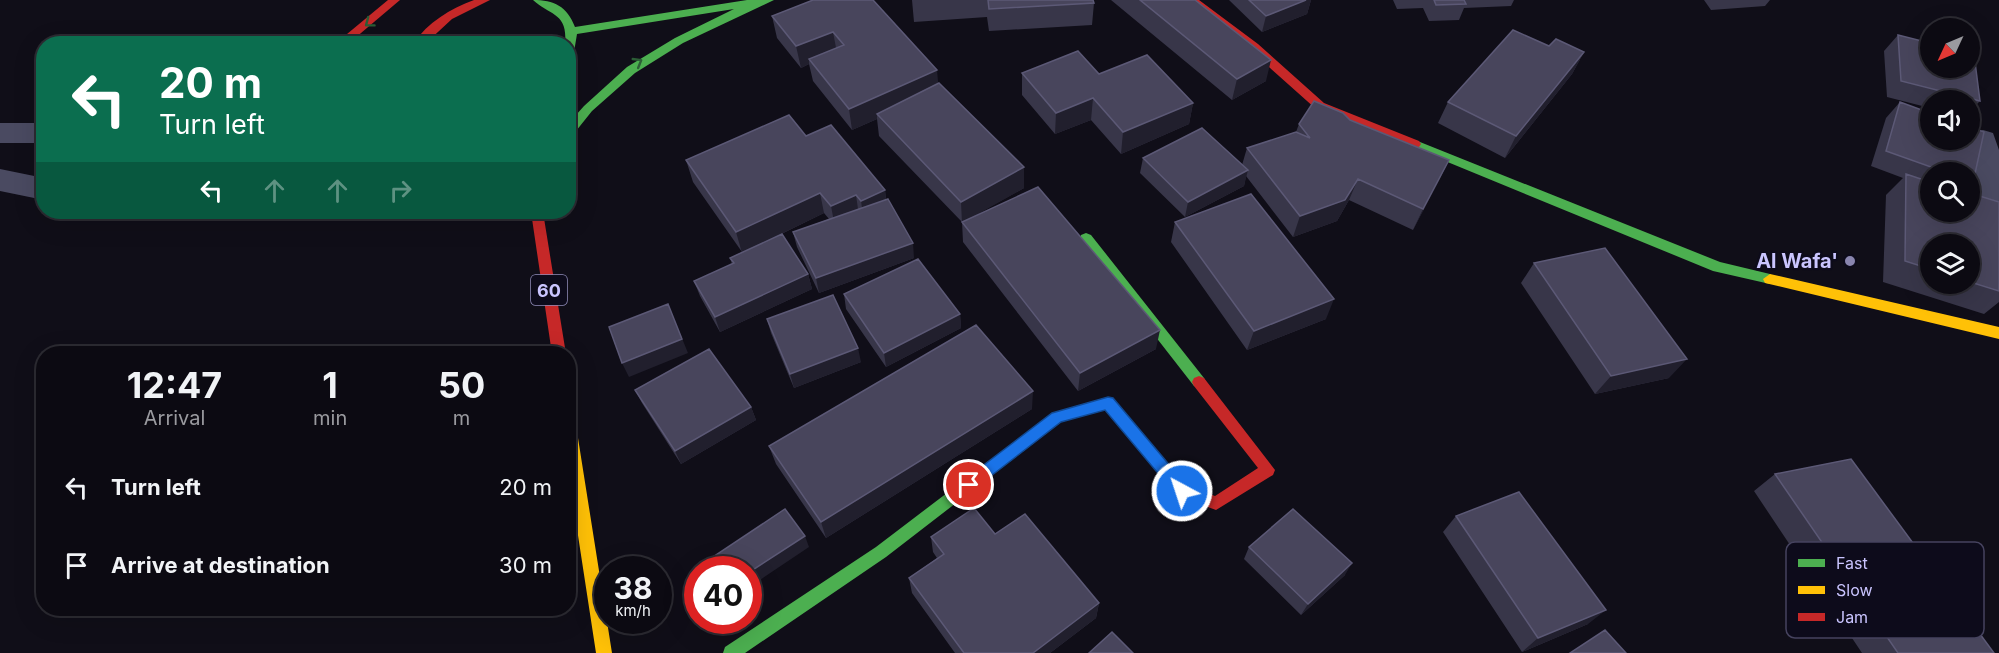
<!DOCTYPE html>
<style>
:root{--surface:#0c0a12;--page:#15131b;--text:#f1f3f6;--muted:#9a9a9f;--line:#2c2b32}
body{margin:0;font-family:Inter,sans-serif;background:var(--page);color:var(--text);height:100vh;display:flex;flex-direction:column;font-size:22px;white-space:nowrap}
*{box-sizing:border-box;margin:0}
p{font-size:20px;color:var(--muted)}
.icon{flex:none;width:33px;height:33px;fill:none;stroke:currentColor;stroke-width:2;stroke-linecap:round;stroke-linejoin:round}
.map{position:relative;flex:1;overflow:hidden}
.drawer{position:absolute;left:36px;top:346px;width:540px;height:270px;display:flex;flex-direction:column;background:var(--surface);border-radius:24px;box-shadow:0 6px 24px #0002,0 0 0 2px var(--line)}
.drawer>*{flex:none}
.banner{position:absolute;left:36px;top:36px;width:540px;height:183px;border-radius:24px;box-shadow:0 6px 24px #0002,0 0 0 2px var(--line);background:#0b6e4f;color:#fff;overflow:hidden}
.needle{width:39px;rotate:226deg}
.buttons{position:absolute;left:1920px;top:18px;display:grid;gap:12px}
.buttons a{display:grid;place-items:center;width:60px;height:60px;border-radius:50%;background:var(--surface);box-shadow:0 6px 24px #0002,0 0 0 2px var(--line);font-size:30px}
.speed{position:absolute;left:594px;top:556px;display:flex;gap:12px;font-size:30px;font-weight:700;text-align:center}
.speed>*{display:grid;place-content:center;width:78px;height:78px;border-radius:50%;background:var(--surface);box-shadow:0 6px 24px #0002,0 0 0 2px var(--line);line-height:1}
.speed small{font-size:15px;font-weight:400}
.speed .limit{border:9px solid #d22;background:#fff;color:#111}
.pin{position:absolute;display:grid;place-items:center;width:51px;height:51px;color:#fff;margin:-26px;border:3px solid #fff;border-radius:50%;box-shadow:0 2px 6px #0007}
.me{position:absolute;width:66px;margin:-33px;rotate:320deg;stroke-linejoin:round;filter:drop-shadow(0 0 4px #0008)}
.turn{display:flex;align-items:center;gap:21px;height:126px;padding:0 24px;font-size:27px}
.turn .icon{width:78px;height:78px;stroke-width:2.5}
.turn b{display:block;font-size:42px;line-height:51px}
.lanes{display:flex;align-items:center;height:57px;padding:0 24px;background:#0003;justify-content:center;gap:30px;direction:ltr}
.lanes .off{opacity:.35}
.eta{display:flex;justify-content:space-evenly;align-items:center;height:102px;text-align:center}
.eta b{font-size:36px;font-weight:700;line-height:42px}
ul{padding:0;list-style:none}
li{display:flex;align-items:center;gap:18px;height:78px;padding:0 24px}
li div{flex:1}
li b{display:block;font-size:22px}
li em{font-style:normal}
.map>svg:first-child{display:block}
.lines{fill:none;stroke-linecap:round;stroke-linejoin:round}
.street{fill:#4a4a61;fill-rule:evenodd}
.fast{fill:#4caf50;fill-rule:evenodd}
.slow{fill:#ffc107;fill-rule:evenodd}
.jam{fill:#c62828;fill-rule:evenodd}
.wall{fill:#383649;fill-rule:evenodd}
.shaded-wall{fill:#211f2d}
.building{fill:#48455c;stroke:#5c5976;stroke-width:1.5}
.oneway{stroke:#2c5d36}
.route{fill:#1a73e8;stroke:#114b97;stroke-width:1.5}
.poi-dot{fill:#8985ae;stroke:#0d0b1b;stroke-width:2}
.labels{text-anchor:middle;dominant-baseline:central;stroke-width:4.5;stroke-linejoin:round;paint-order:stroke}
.shield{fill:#0d0b1b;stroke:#918dbb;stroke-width:1.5}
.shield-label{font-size:18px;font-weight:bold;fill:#cac5ff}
.poi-label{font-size:20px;font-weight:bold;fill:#cac5ff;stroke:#0d0b1b;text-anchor:end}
.key{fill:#0d0b1b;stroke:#46435f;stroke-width:1.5}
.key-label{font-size:16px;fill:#cac5ff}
</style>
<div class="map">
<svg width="1999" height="653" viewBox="0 0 1999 653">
<rect width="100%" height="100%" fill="#100e18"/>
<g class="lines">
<!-- street -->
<path class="street" d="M 0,123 L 44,123 L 44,143 L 0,143 Z
M 1983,130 L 1993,133 L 1999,150 L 1999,275 L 1988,272 L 1983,263 L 1968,140 L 1973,133 Z
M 0,169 L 44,178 L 44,200 L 0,191 Z"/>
<!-- fast -->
<path class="fast" d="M 533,0 C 554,0 567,6 575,27 L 747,0 L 774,0 L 683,43 L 635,73 L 592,111 L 572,136 L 568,137 L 568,124 L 584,106 L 627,67 L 675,38 L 734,9 L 577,34 L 574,52 L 568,56 L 568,44 L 565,44 C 568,12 550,16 533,0 Z
M 1415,140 L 1720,262 L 1770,274 L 1777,279 L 1770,284 L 1713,271 L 1411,147 L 1409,144 Z
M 1086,233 L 1091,235 L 1204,378 L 1206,382 L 1204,386 L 1199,388 L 1194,386 L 1081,241 L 1080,238 L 1081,235 Z
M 1108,397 L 1113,399 L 1187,486 L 1193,488 L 1195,493 L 1193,498 L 1188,500 L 1177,496 L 1105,410 L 1061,422 L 886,557 L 745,653 L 723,653 L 725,647 L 876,547 L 1052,413 Z"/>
<!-- slow -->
<path class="slow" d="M 1770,274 L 1999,327 L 1999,339 L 1765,283 L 1763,279 Z
M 568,413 L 573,415 L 575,419 L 612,653 L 596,653 L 568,470 Z"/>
<!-- jam -->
<path class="jam" d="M 388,0 L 400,0 L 348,44 L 335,44 Z
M 474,0 L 490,0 L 452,19 L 425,44 L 413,44 C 428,22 450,9 474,0 Z
M 1187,0 L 1199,0 L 1258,44 L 1324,103 L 1419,141 L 1421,144 L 1419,147 L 1411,147 L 1316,109 L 1250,50 Z
M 531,212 L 543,212 L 566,354 L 552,354 Z
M 1199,376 L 1204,378 L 1275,470 L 1273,475 L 1216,510 L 1183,498 L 1181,493 L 1183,488 L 1188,486 L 1215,496 L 1258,468 L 1194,386 L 1192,382 L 1194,378 Z"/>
</g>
<!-- wall -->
<path class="wall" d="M 813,0 L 938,84 L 1024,167 L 1024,188 L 966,220 L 1156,349 L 1078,391 L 963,242 L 962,222 L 879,136 L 877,119 L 852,130 L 813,81 L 809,64 L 801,68 L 777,38 L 772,16 Z
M 912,0 L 1093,0 L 1094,3 L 1092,25 L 989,31 L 987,17 L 914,22 Z
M 1111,0 L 1195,0 L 1266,81 L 1232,100 Z
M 1229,0 L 1311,0 L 1307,14 L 1262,32 Z
M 1393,0 L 1514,0 L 1511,6 L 1464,8 L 1459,20 L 1429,21 L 1423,8 L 1397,9 Z
M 1704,0 L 1770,0 L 1765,6 L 1711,10 Z
M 1898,35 L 1980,101 L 1970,111 L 1970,100 L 1930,100 L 1930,108 L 1887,97 L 1884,51 Z
M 1549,46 L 1584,52 L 1572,74 L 1505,158 L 1438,123 L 1448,102 Z
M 1022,73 L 1099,74 L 1193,103 L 1189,124 L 1121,154 L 1091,120 L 1055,134 L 1022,95 Z
M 1900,102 L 1930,113 L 1930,140 L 1970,140 L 1970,127 L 1984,132 L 1973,183 L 1970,186 L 1970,172 L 1930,172 L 1930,212 L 1970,212 L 1970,193 L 1999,202 L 1999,302 L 1984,314 L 1883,282 L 1886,195 L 1903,178 L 1871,166 L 1886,118 ZM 1930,244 L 1970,244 L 1970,284 L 1930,284 Z
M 1350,120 L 1449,160 L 1413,230 L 1349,200 L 1337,221 L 1293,237 L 1246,176 L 1244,186 L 1185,217 L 1140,173 L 1143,158 L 1242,165 L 1247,148 L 1296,132 L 1299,124 Z
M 806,136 L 885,190 L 886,200 L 914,258 L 819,293 L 797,247 L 793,232 L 829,219 L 824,213 L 761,244 L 808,274 L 812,289 L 720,332 L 700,296 L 694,281 L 732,264 L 730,258 L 742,252 L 693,182 L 686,160 Z
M 1175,222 L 1326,319 L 1247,350 L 1171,242 Z
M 1534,263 L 1669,378 L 1595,394 L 1521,283 Z
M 844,294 L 960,314 L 961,328 L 886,367 L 846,309 Z
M 767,319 L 861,362 L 794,388 L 771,333 Z
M 635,390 L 751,407 L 756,420 L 681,464 L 642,403 Z
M 1032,409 L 826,538 L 776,464 L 769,446 Z
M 1775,474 L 1994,653 L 1862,653 L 1754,491 Z
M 1456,516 L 1588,624 L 1522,652 L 1443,532 Z
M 995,534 L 1099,603 L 1096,618 L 1050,653 L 955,653 L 912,593 L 909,578 L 937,558 L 933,552 L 931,537 Z
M 1249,547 L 1345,575 L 1301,615 L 1244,559 Z"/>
<!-- shaded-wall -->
<path class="shaded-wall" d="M 1306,0 L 1311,0 L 1307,14 L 1262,32 L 1266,16 Z
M 833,32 L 837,53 L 809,59 L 809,64 L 801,68 L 796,46 Z
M 1584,52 L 1572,74 L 1505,158 L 1516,136 Z
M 1271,60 L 1266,81 L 1232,100 L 1237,79 Z
M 937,70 L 939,92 L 877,114 L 877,119 L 852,130 L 849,109 Z
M 1093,98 L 1091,120 L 1055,134 L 1056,113 Z
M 1193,103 L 1189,124 L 1121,154 L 1123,132 Z
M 1449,160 L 1439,181 L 1413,230 L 1423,209 Z
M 1024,167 L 1024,188 L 962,223 L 961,202 Z
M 1248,170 L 1244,186 L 1185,217 L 1188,202 Z
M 1358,179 L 1349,200 L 1337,221 L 1293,237 L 1300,216 Z
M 885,190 L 887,210 L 864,222 L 861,201 Z
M 820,193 L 824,213 L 742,253 L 736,232 Z
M 856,195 L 859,216 L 835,227 L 831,206 Z
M 913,243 L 914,258 L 819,293 L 816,278 Z
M 808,274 L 812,289 L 720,332 L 715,317 Z
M 1334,299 L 1326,319 L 1247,350 L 1254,331 Z
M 668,304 L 688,353 L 629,377 L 622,363 Z
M 960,314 L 961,328 L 886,367 L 884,353 Z
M 1160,330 L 1156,349 L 1078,391 L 1080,373 Z
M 858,348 L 861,362 L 794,388 L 790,374 Z
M 1687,359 L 1669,378 L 1595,394 L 1611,376 Z
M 1033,391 L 1032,409 L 826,538 L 821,522 Z
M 751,407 L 756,420 L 681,464 L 675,451 Z
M 805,536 L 809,547 L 748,588 L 748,573 Z
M 1352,563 L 1345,575 L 1301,615 L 1308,604 Z
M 1099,603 L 1096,618 L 1050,653 L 1033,653 Z
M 1606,610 L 1588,624 L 1522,652 L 1538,638 Z"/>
<!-- building -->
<path class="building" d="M 813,0 L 873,0 L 937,70 L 849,109 L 809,59 L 844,45 L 833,32 L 796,46 L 772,16 Z
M 988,0 L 1093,0 L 1094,3 L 989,9 Z
M 1140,0 L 1195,0 L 1271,60 L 1237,79 Z
M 1249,0 L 1306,0 L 1266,16 Z
M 1434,0 L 1464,0 L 1466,4 L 1436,5 Z
M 1513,30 L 1549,46 L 1556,39 L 1584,52 L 1516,136 L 1448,102 Z
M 1898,35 L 1930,43 L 1930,68 L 1970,68 L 1970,53 L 1974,54 L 1980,101 L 1901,81 Z
M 1078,51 L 1099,74 L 1147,55 L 1193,103 L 1123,132 L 1093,98 L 1056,113 L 1022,73 Z
M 939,83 L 1024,167 L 961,202 L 877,114 Z
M 1314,101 L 1343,113 L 1350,120 L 1449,160 L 1423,209 L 1358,179 L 1345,200 L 1300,216 L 1247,148 L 1296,132 L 1310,138 L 1299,124 Z
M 1900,102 L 1930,113 L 1930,140 L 1970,140 L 1970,127 L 1984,132 L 1973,183 L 1970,181 L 1970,172 L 1945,172 L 1886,151 Z
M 789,115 L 806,136 L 831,125 L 885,190 L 861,201 L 856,195 L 831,206 L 820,193 L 736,232 L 686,160 Z
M 1202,128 L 1248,170 L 1188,202 L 1143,158 Z
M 1906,174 L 1930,182 L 1930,212 L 1970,212 L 1970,193 L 1999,202 L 1999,291 L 1970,282 L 1970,244 L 1930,244 L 1930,269 L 1905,261 Z
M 1038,187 L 1160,330 L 1080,373 L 962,222 Z
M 1251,194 L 1334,299 L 1254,331 L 1175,222 Z
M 888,199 L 913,243 L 816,278 L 793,232 Z
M 782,234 L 808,274 L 715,317 L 694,281 L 734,263 L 730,258 Z
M 1605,248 L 1687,359 L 1611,376 L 1534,263 Z
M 918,259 L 960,314 L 884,353 L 844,294 Z
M 833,295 L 858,348 L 790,374 L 767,319 Z
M 668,304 L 682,339 L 622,363 L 609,327 Z
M 976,325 L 1033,391 L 821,522 L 769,446 Z
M 709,349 L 751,407 L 675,451 L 635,390 Z
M 1851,459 L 1994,653 L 1898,653 L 1775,474 Z
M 1519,492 L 1606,610 L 1538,638 L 1456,516 Z
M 974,508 L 995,534 L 1025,514 L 1099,603 L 1033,653 L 964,653 L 909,578 L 944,554 L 931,537 Z
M 785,509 L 805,536 L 748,573 L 748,570 L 698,570 L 698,579 L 692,571 Z
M 1293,509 L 1352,563 L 1308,604 L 1249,547 Z
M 1605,630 L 1626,653 L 1570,653 Z
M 1112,632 L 1133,653 L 1089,653 Z"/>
<!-- one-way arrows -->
<defs><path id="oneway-chevron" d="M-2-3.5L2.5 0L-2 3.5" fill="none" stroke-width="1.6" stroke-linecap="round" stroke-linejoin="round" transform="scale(1.5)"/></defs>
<g class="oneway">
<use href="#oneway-chevron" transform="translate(369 23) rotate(143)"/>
<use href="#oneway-chevron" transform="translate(638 62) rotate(-31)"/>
</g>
<!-- route -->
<path class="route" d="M 1108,397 L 1113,398 L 1187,486 L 1189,491 L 1187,496 L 1177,496 L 1105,410 L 1061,422 L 974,489 L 964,489 L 962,485 L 964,480 L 1052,413 Z"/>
<!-- markers -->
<circle class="poi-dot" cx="1850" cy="261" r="6"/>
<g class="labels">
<!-- shield labels -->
<rect class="shield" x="531" y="275" width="36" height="30" rx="4.5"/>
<g class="shield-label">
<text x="549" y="290">60</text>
</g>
<!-- poi labels -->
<g class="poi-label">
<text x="1838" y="261">Al Wafa'</text>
</g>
</g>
<!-- legend -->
<rect x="1786" y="542" width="198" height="96" rx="9" class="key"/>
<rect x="1798" y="559" width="27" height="8" fill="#4caf50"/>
<rect x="1798" y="586" width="27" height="8" fill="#ffc107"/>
<rect x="1798" y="613" width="27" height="8" fill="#c62828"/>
<g class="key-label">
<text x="1836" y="569">Fast</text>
<text x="1836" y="596">Slow</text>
<text x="1836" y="623">Jam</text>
</g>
</svg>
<div class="buttons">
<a><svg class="needle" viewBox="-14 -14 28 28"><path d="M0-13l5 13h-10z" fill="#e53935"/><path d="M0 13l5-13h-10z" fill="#9a9a9f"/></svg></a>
<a><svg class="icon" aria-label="sound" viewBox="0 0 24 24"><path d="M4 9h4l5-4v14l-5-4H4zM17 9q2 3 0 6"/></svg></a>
<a><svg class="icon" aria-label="search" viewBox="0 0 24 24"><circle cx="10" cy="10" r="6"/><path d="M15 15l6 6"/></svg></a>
<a><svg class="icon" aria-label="layers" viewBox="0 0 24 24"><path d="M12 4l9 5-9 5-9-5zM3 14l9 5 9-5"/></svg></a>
</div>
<div class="speed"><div>38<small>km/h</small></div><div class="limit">40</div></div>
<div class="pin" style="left:969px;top:485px;background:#d93025"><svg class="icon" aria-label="arrive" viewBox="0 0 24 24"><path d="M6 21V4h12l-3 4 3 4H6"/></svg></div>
<svg class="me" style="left:1182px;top:491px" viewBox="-20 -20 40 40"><circle r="17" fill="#1a73e8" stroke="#fff" stroke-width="3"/><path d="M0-11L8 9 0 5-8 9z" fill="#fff"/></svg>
<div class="banner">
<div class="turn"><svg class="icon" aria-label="left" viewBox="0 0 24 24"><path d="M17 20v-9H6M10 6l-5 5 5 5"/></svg><div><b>20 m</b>Turn left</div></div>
<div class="lanes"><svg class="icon" aria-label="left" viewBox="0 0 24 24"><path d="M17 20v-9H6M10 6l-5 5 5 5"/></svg><svg class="icon off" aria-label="ahead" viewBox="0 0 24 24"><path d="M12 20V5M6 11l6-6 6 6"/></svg><svg class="icon off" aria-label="ahead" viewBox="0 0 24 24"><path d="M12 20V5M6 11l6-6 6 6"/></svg><svg class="icon off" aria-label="right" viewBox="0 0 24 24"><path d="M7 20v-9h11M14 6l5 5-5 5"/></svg></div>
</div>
<section class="drawer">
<div class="eta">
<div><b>12:47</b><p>Arrival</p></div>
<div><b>1</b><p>min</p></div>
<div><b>50</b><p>m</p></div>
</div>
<ul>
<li><svg class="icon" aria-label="left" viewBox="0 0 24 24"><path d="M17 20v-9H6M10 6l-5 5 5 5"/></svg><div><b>Turn left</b></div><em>20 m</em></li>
<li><svg class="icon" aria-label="arrive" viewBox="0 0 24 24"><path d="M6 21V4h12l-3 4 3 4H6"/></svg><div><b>Arrive at destination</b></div><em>30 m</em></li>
</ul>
</section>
</div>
